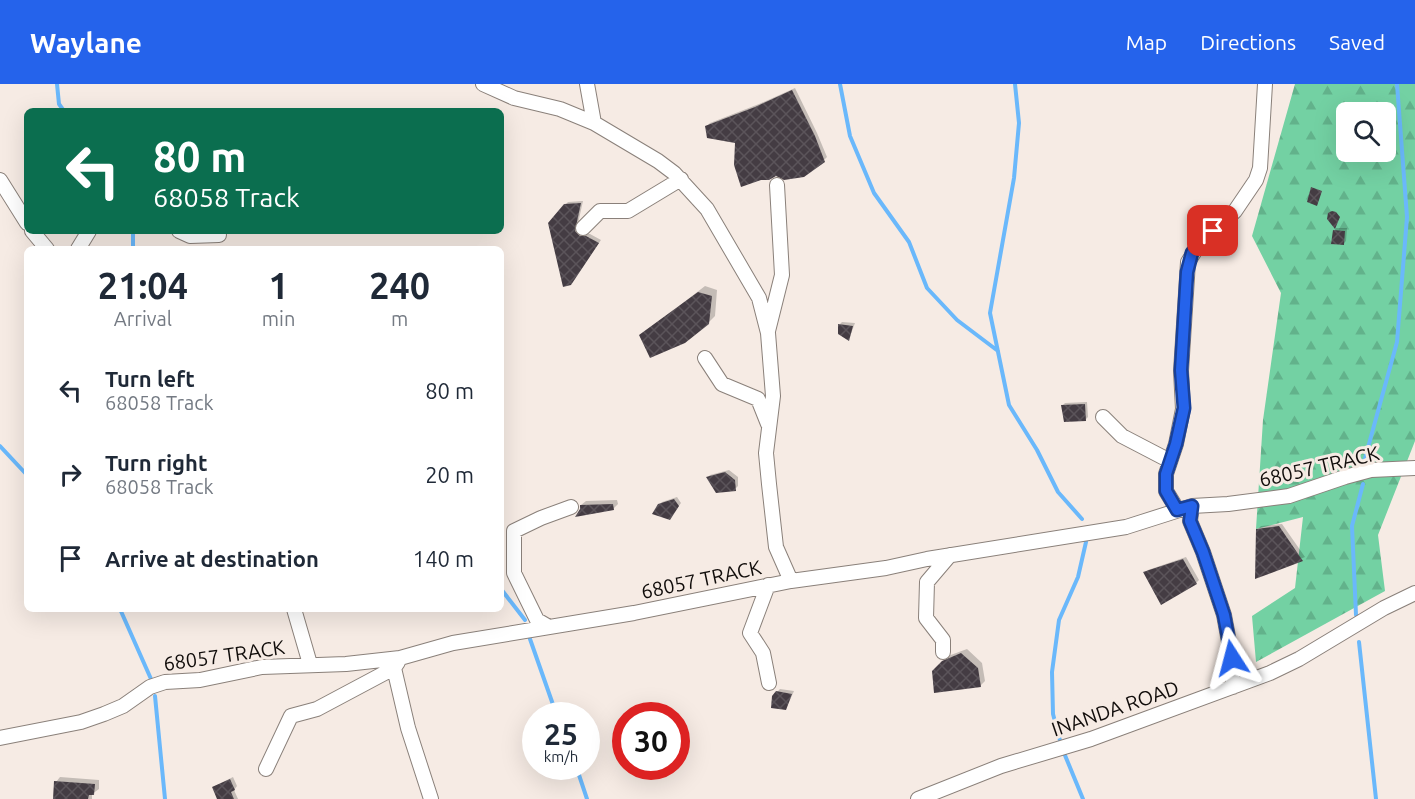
<!DOCTYPE html>
<style>
:root{--surface:#fff;--page:#f2f2f3;--text:#1f2937;--muted:#747a83;--accent:#2563eb}
body{margin:0;font-family:Ubuntu,sans-serif;background:var(--page);color:var(--text);height:100vh;display:flex;flex-direction:column;font-size:22px;white-space:nowrap}
*{box-sizing:border-box;margin:0}
p{font-size:20px;color:var(--muted)}
.icon{flex:none;width:33px;height:33px;fill:none;stroke:currentColor;stroke-width:2;stroke-linecap:round;stroke-linejoin:round}
.map{position:relative;flex:1;overflow:hidden}
.sheet{position:absolute;left:24px;top:162px;width:480px;height:366px;display:flex;flex-direction:column;background:var(--surface);border-radius:9px;box-shadow:0 6px 24px #0002}
.sheet>*{flex:none}
.guide{position:absolute;left:24px;top:24px;width:480px;height:126px;border-radius:9px;box-shadow:0 6px 24px #0002;background:#0b6e4f;color:#fff;overflow:hidden}
.buttons{position:absolute;left:1336px;top:18px;display:grid;gap:12px}
.buttons a{display:grid;place-items:center;width:60px;height:60px;border-radius:9px;background:var(--surface);box-shadow:0 6px 24px #0002;font-size:30px}
.speed{position:absolute;left:522px;top:618px;display:flex;gap:12px;font-size:30px;font-weight:700;text-align:center}
.speed>*{display:grid;place-content:center;width:78px;height:78px;border-radius:50%;background:var(--surface);box-shadow:0 6px 24px #0002;line-height:1}
.speed small{font-size:15px;font-weight:400}
.speed .limit{border:9px solid #d22;background:#fff;color:#111}
.pin{position:absolute;display:grid;place-items:center;width:51px;height:51px;color:#fff;margin:-26px;border-radius:12px;box-shadow:0 3px 9px #0006}
.me{position:absolute;width:66px;margin:-33px;rotate:351deg;stroke-linejoin:round;filter:drop-shadow(0 0 4px #0008)}
.turn{display:flex;align-items:center;gap:21px;height:126px;padding:0 30px;font-size:27px}
.turn .icon{width:78px;height:78px;stroke-width:2.5}
.turn b{display:block;font-size:42px;line-height:51px}
.eta{display:flex;justify-content:space-evenly;align-items:center;height:102px;text-align:center}
.eta b{font-size:36px;font-weight:700;line-height:42px}
ul{padding:0;list-style:none}
li{display:flex;align-items:center;gap:18px;height:84px;padding:0 30px}
li div{flex:1}
li b{display:block;font-size:22px}
li em{font-style:normal}
header{display:flex;align-items:center;gap:36px;box-sizing:border-box;height:84px;padding:0 30px;background:var(--accent);color:#fff}
header strong{font-size:28px}
nav{display:flex;gap:33px;margin-inline-start:auto;font-size:21px}
.map>svg:first-child{display:block}
.forest{fill:url(#forest-firs);fill-rule:evenodd}
.shadow{fill:#0003}
.lines{fill:none;stroke-linecap:round;stroke-linejoin:round}
.stream{stroke:#6ab8fb;stroke-width:4}
.building{fill:url(#building-cross-hatch)}
.minor-casing{stroke:#8a807a;stroke-width:16}
.minor{stroke:#fff;stroke-width:14}
.route-casing{stroke:#184099;stroke-width:15}
.route{stroke:#2563eb;stroke-width:10}
.labels{text-anchor:middle;dominant-baseline:central;stroke-width:6;stroke-linejoin:round;paint-order:stroke}
.street-label{font-size:20px;fill:#100c0a;stroke:#f6ebe4}
</style>
<header>
<strong>Waylane</strong>
<nav><a>Map</a><a>Directions</a><a>Saved</a></nav>
</header>
<div class="map">
<svg width="1415" height="715" viewBox="0 0 1415 715">
<defs>
<pattern id="forest-firs" width="22" height="20" patternUnits="userSpaceOnUse" patternTransform="scale(1.5)"><rect width="22" height="20" fill="#73d1a3"/><path d="M5 1l3.5 6h-7zM16 11l3.5 6h-7z" fill="#62b28b"/></pattern>
<pattern id="building-cross-hatch" width="8" height="8" patternUnits="userSpaceOnUse" patternTransform="scale(1.5)"><rect width="8" height="8" fill="#443c43"/><path d="M0 0l8 8M0 8l8-8" fill="none" stroke="#5b545a"/></pattern>
</defs>
<rect width="100%" height="100%" fill="#f6ebe4"/>
<!-- forest -->
<path class="forest" d="M 1295,0 L 1415,0 L 1415,357 L 1378,451 L 1385,507 L 1256,578 L 1252,532 L 1295,504 L 1303,433 L 1256,445 L 1263,336 L 1281,209 L 1252,152 ZM 1347,28 L 1386,28 L 1386,68 L 1347,68 Z"/>
<!-- shadow -->
<path class="shadow" d="M 795,4 L 817,49 L 827,73 L 824,76 L 737,58 L 707,42 L 710,39 L 759,20 Z
M 583,117 L 577,144 L 583,150 L 590,150 L 601,156 L 574,196 L 565,121 L 568,118 Z
M 1336,144 L 1347,144 L 1346,157 L 1343,160 L 1334,147 Z
M 705,202 L 717,206 L 715,232 L 708,239 L 640,252 Z
M 842,238 L 855,239 L 849,255 L 839,241 Z
M 1087,318 L 1088,333 L 1085,336 L 1063,321 L 1065,319 Z
M 729,386 L 738,393 L 738,402 L 735,405 L 708,393 L 710,391 Z
M 677,413 L 681,419 L 672,431 L 659,421 L 662,418 Z
M 617,416 L 618,420 L 613,425 L 581,426 L 581,421 L 586,417 Z
M 1282,440 L 1305,473 L 1257,493 L 1258,445 L 1261,442 Z
M 1186,473 L 1199,496 L 1196,499 L 1145,489 L 1148,486 Z
M 967,565 L 982,579 L 985,597 L 980,602 L 933,587 L 948,572 Z
M 780,605 L 794,607 L 786,625 L 777,608 Z
M 60,693 L 99,696 L 99,705 L 92,710 L 92,715 L 54,715 L 56,698 Z
M 233,693 L 237,702 L 234,706 L 238,715 L 218,715 L 213,703 Z"/>
<g class="lines">
<!-- stream -->
<path class="stream" d="M 57,0 L 59,20 L 64,27
M 840,0 L 850,52 L 874,109 L 909,158 L 927,204 L 957,236 L 998,267
M 1015,0 L 1019,39 L 1014,94 L 990,229 L 1009,321 L 1037,366 L 1058,408 L 1082,435
M 133,165 L 133,147
M 0,362 L 27,391
M 1364,378 L 1397,258 L 1407,133 L 1397,0
M 501,505 L 525,536
M 120,525 L 151,595
M 1356,531 L 1352,442 L 1363,400
M 530,555 L 557,632
M 1359,558 L 1376,715
M 155,612 L 165,715
M 576,682 L 587,715
M 1083,715 L 1062,664 L 1053,630 L 1052,588 L 1059,536 L 1078,493 L 1086,458"/>
</g>
<!-- building -->
<path class="building" d="M 792,6 L 815,52 L 825,78 L 804,93 L 784,96 L 776,92 L 769,96 L 761,96 L 741,103 L 734,81 L 735,59 L 707,54 L 705,42 L 755,23 Z
M 1311,103 L 1322,107 L 1317,122 L 1307,118 Z
M 581,119 L 575,147 L 580,152 L 586,152 L 599,159 L 571,201 L 563,203 L 548,139 L 564,120 Z
M 1332,127 L 1336,128 L 1340,133 L 1335,145 L 1327,135 L 1328,129 Z
M 1333,146 L 1345,147 L 1344,161 L 1331,160 Z
M 698,208 L 712,212 L 709,240 L 685,259 L 650,274 L 639,251 Z
M 838,240 L 853,242 L 849,257 L 838,250 Z
M 1085,320 L 1086,337 L 1064,338 L 1061,321 Z
M 725,388 L 735,396 L 736,407 L 716,409 L 706,393 Z
M 674,415 L 679,422 L 670,436 L 652,430 L 658,420 Z
M 613,420 L 614,426 L 575,433 L 580,425 L 580,421 Z
M 1279,442 L 1303,477 L 1255,495 L 1256,445 Z
M 1183,475 L 1197,500 L 1161,521 L 1143,488 Z
M 961,569 L 978,584 L 981,603 L 934,609 L 932,587 L 942,577 Z
M 776,607 L 792,610 L 786,626 L 771,624 L 772,612 Z
M 230,695 L 235,706 L 231,708 L 234,715 L 217,715 L 212,703 Z
M 54,697 L 95,700 L 94,711 L 89,711 L 88,715 L 53,715 Z"/>
<g class="lines">
<defs>
<path id="minor" d="M 483,0 L 514,14 L 560,25 L 594,39 L 658,77 L 674,89 L 707,125 L 759,214 L 768,249 L 773,312 L 766,369 L 769,400 L 776,463 L 791,497
M 587,0 L 594,39
M 0,96 L 27,139
M 583,144 L 600,127 L 628,127 L 681,95
M 32,147 L 47,165
M 179,147 L 190,152 L 219,151
M 78,165 L 89,147
M 768,247 L 782,191 L 777,101
M 705,274 L 722,300 L 758,315 L 768,340
M 1103,333 L 1122,352 L 1170,377
M 1192,422 L 1190,437 L 1203,468 L 1224,531 L 1232,574 L 1233,603
M 1177,425 L 1166,407 L 1166,390 L 1176,360 L 1183,325 L 1181,287 L 1188,178 L 1200,159 L 1235,127 L 1256,96 L 1260,84 L 1265,0
M 768,501 L 750,549 L 763,569 L 769,599
M 294,525 L 310,580
M 549,543 L 537,536 L 514,489 L 514,447 L 541,434 L 571,423
M 943,568 L 943,556 L 926,534 L 927,498 L 950,471
M 398,578 L 394,584 L 408,644 L 431,715
M 0,654 L 81,638 L 104,630 L 123,622 L 150,603 L 165,598 L 200,596 L 262,583 L 346,580 L 400,574 L 453,559 L 634,529 L 791,497 L 886,484 L 927,475 L 1126,443 L 1192,422 L 1228,420 L 1289,412 L 1345,393 L 1371,386 L 1415,384
M 266,685 L 291,632 L 317,625 L 394,584
M 918,715 L 1001,682 L 1091,655 L 1270,589 L 1299,575 L 1384,524 L 1415,509"/>
</defs>
<!-- minor casing -->
<use href="#minor" class="minor-casing"/>
<!-- minor -->
<use href="#minor" class="minor"/>
</g>
<g class="lines">
<defs>
<path id="route" d="M 1213,147 L 1200,159 L 1192,169 L 1187,188 L 1181,286 L 1184,324 L 1176,360 L 1166,390 L 1166,407 L 1177,426 L 1192,422 L 1190,437 L 1203,468 L 1224,531 L 1232,574"/>
</defs>
<!-- route casing -->
<use href="#route" class="route-casing"/>
<!-- route -->
<use href="#route" class="route"/>
</g>
<g class="labels">
<!-- street labels -->
<g class="street-label">
<text transform="translate(1319 382) rotate(-13)">68057 TRACK</text>
<text transform="translate(701 495) rotate(-12)">68057 TRACK</text>
<text transform="translate(224 571) rotate(-8)">68057 TRACK</text>
<text transform="translate(1115 624) rotate(-19)">INANDA ROAD</text>
</g>
</g>
</svg>
<div class="buttons">
<a><svg class="icon" aria-label="search" viewBox="0 0 24 24"><circle cx="10" cy="10" r="6"/><path d="M15 15l6 6"/></svg></a>
</div>
<div class="speed"><div>25<small>km/h</small></div><div class="limit">30</div></div>
<div class="pin" style="left:1213px;top:147px;background:#d93025"><svg class="icon" aria-label="arrive" viewBox="0 0 24 24"><path d="M6 21V4h12l-3 4 3 4H6"/></svg></div>
<svg class="me" style="left:1232px;top:574px" viewBox="-20 -20 40 40"><path d="M0-17L14 15 0 8-14 15z" fill="#2563eb" stroke="#fff" stroke-width="4"/></svg>
<div class="guide">
<div class="turn"><svg class="icon" aria-label="left" viewBox="0 0 24 24"><path d="M17 20v-9H6M10 6l-5 5 5 5"/></svg><div><b>80 m</b>68058 Track</div></div>
</div>
<section class="sheet">
<div class="eta">
<div><b>21:04</b><p>Arrival</p></div>
<div><b>1</b><p>min</p></div>
<div><b>240</b><p>m</p></div>
</div>
<ul>
<li><svg class="icon" aria-label="left" viewBox="0 0 24 24"><path d="M17 20v-9H6M10 6l-5 5 5 5"/></svg><div><b>Turn left</b><p>68058 Track</p></div><em>80 m</em></li>
<li><svg class="icon" aria-label="right" viewBox="0 0 24 24"><path d="M7 20v-9h11M14 6l5 5-5 5"/></svg><div><b>Turn right</b><p>68058 Track</p></div><em>20 m</em></li>
<li><svg class="icon" aria-label="arrive" viewBox="0 0 24 24"><path d="M6 21V4h12l-3 4 3 4H6"/></svg><div><b>Arrive at destination</b></div><em>140 m</em></li>
</ul>
</section>
</div>
